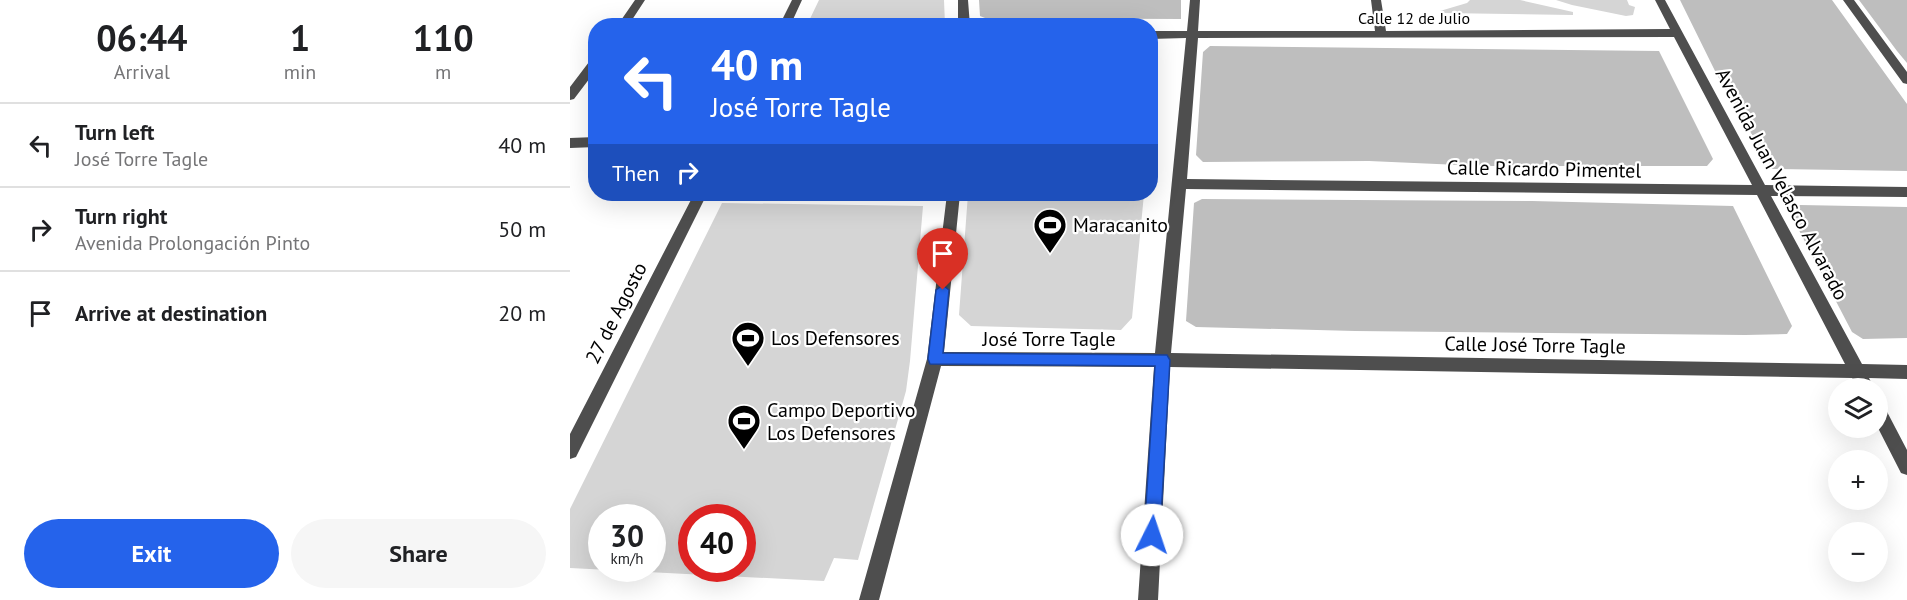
<!DOCTYPE html>
<meta charset="utf-8">
<style>
:root{--surface:#fff;--page:#f6f6f6;--text:#202124;--muted:#757577;--line:#e0e0e0;--accent:#2563eb}
body{margin:0;font-family:"PT Sans",sans-serif;background:var(--page);color:var(--text);height:100vh;display:flex;flex-direction:column;font-size:22px;white-space:nowrap}
*{box-sizing:border-box;margin:0}
p{font-size:20px;color:var(--muted)}
.icon{flex:none;width:33px;height:33px;fill:none;stroke:currentColor;stroke-width:2;stroke-linecap:round;stroke-linejoin:round}
.map{position:relative;flex:1;overflow:hidden}
.panel{display:flex;flex-direction:column;background:var(--surface);width:570px}
.panel>*{flex:none}
.guide{position:absolute;left:18px;top:18px;width:570px;height:183px;border-radius:24px;box-shadow:0 6px 24px #0002;background:#2563eb;color:#fff;overflow:hidden}
.tools{position:absolute;left:1258px;top:378px;display:grid;gap:12px}
.tools a{display:grid;place-items:center;width:60px;height:60px;border-radius:50%;background:var(--surface);box-shadow:0 6px 24px #0002;font-size:30px}
.speed{position:absolute;left:18px;top:504px;display:flex;gap:12px;font-size:30px;font-weight:700;text-align:center}
.speed>*{display:grid;place-content:center;width:78px;height:78px;border-radius:50%;background:var(--surface);box-shadow:0 6px 24px #0002;line-height:1}
.speed small{font-size:15px;font-weight:400}
.speed .limit{border:9px solid #d22;background:#fff;color:#111}
.pin{position:absolute;display:grid;place-items:center;width:51px;height:51px;color:#fff;margin:-62px -26px;border-radius:50% 50% 50% 0;rotate:-45deg;box-shadow:0 0 6px #0007}
.pin .icon{rotate:45deg}
.me{position:absolute;width:66px;margin:-33px;rotate:4deg;stroke-linejoin:round;filter:drop-shadow(0 0 4px #0008)}
.turn{display:flex;align-items:center;gap:21px;height:126px;padding:0 24px;font-size:27px}
.turn .icon{width:78px;height:78px;stroke-width:2.5}
.turn b{display:block;font-size:42px;line-height:51px}
.then{display:flex;align-items:center;height:57px;padding:0 24px;background:#0003;gap:12px;font-size:22px}
.eta{display:flex;justify-content:space-evenly;align-items:center;height:102px;text-align:center}
.eta b{font-size:36px;font-weight:700;line-height:42px}
.cta{display:flex;gap:12px;margin-top:auto;padding:12px 24px}
.cta a{flex:1;height:69px;border-radius:36px;background:var(--accent);color:#fff;font-size:24px;font-weight:700;line-height:69px;text-align:center}
.cta a+a{background:var(--page);color:var(--text)}
ul{padding:0;list-style:none}
li{display:flex;align-items:center;gap:18px;height:84px;padding:0 24px;border-top:2px solid var(--line)}
li div{flex:1}
li b{display:block;font-size:22px}
li em{font-style:normal}
main{display:flex;flex:1;min-height:0}
.map>svg:first-child{display:block}
.green{fill:#d5d5d5;fill-rule:evenodd}
.building{fill:#bebebe}
.lines{fill:none;stroke-linecap:round;stroke-linejoin:round}
.minor{fill:#4e4e4e;fill-rule:evenodd}
.route{fill:#2563eb;stroke:#184099;stroke-width:1.5}
.labels{text-anchor:middle;dominant-baseline:central;stroke-width:4.5;stroke-linejoin:round;paint-order:stroke}
.far-street-label{font-size:16px;fill:#000;stroke:#fff}
.street-label{font-size:20px;fill:#000;stroke:#fff}
.poi-label{font-size:20px;fill:#000;stroke:#fff;text-anchor:start}
</style>
<main>
<section class="panel">
<div class="eta">
<div><b>06:44</b><p>Arrival</p></div>
<div><b>1</b><p>min</p></div>
<div><b>110</b><p>m</p></div>
</div>
<ul>
<li><svg class="icon" aria-label="left" viewBox="0 0 24 24"><path d="M17 20v-9H6M10 6l-5 5 5 5"/></svg><div><b>Turn left</b><p>José Torre Tagle</p></div><em>40 m</em></li>
<li><svg class="icon" aria-label="right" viewBox="0 0 24 24"><path d="M7 20v-9h11M14 6l5 5-5 5"/></svg><div><b>Turn right</b><p>Avenida Prolongación Pinto</p></div><em>50 m</em></li>
<li><svg class="icon" aria-label="arrive" viewBox="0 0 24 24"><path d="M6 21V4h12l-3 4 3 4H6"/></svg><div><b>Arrive at destination</b></div><em>20 m</em></li>
</ul>
<div class="cta"><a>Exit</a><a>Share</a></div>
</section>
<div class="map">
<svg width="1337" height="600" viewBox="0 0 1337 600">
<rect width="100%" height="100%" fill="#fff"/>
<!-- green -->
<path class="green" d="M 249,0 L 374,0 L 375,25 L 237,25 Z
M 900,0 L 950,0 L 1003,12 L 1003,15 L 872,13 L 870,11 L 897,3 Z
M 986,0 L 1057,0 L 1059,5 L 1065,7 L 1063,15 L 1056,16 L 1002,5 Z
M 162,194 L 363,194 L 363,200 L 160,197 Z
M 398,194 L 574,194 L 562,318 L 551,330 L 401,326 L 389,315 Z
M 152,203 L 353,206 L 340,361 L 336,391 L 288,560 L 264,558 L 254,581 L 0,568 L 0,509 ZM 32,518 L 82,518 L 82,568 L 32,568 ZM 122,518 L 172,518 L 172,568 L 122,568 Z"/>
<!-- building -->
<path class="building" d="M 409,0 L 611,0 L 611,19 L 415,18 L 410,16 Z
M 1110,0 L 1262,0 L 1337,104 L 1337,171 L 1202,169 L 1146,73 Z
M 1289,0 L 1337,0 L 1337,63 L 1327,51 Z
M 640,46 L 1089,51 L 1143,159 L 1137,166 L 912,166 L 799,161 L 633,162 L 626,155 L 633,52 Z
M 632,199 L 962,201 L 1163,206 L 1222,326 L 1217,334 L 1175,335 L 785,331 L 626,327 L 616,321 L 624,203 Z
M 1230,205 L 1337,207 L 1337,338 L 1293,339 L 1282,332 L 1220,213 Z"/>
<g class="lines">
<!-- minor -->
<path class="minor" d="M 65,0 L 75,0 L 58,26 L 47,26 Z
M 222,0 L 232,0 L 220,26 L 209,26 Z
M 388,0 L 398,0 L 400,26 L 388,26 Z
M 620,0 L 630,0 L 628,31 L 805,31 L 801,0 L 811,0 L 816,31 L 1100,29 L 1085,0 L 1095,0 L 1195,185 L 1337,187 L 1337,197 L 1201,196 L 1292,364 L 1337,365 L 1337,379 L 1299,378 L 1304,388 L 1288,388 L 1282,378 L 600,367 L 588,600 L 568,600 L 584,367 L 371,366 L 309,600 L 289,600 L 357,359 L 377,194 L 390,194 L 374,352 L 585,353 L 616,38 L 580,39 L 580,31 L 617,31 ZM 1104,37 L 1182,185 L 617,179 L 628,38 ZM 616,189 L 1187,195 L 1275,364 L 601,353 Z
M 1273,0 L 1284,0 L 1337,72 L 1337,84 L 1333,83 Z
M 26,57 L 26,70 L 4,99 L 0,100 L 0,87 L 22,58 Z
M 26,137 L 26,147 L 0,148 L 0,138 Z
M 124,194 L 137,194 L 6,457 L 0,459 L 0,434 Z
M 1308,403 L 1314,406 L 1337,450 L 1337,475 L 1331,473 L 1308,428 Z"/>
</g>
<!-- route -->
<path class="route" d="M 373,285 L 379,290 L 373,353 L 597,355 L 600,360 L 590,535 L 588,541 L 582,543 L 576,541 L 574,535 L 585,366 L 360,364 L 358,359 L 366,290 Z"/>
<!-- icons -->
<defs>
<symbol id="stadium-pin" viewBox="-11 -11 22 30"><path d="M0 17L-7.5 6A9.5 9.5 0 1 1 7.5 6Z" fill="#000" stroke="#fff"/><path d="M0-5a6.5 5 0 1 0 0 10a6.5 5 0 1 0 0-10ZM-3.5-1.8h7v3.6h-7Z" fill="#fff"/></symbol>
</defs>
<g fill-rule="evenodd">
<use href="#stadium-pin" x="461" y="206" width="38" height="52"/>
<use href="#stadium-pin" x="159" y="319" width="38" height="52"/>
<use href="#stadium-pin" x="155" y="402" width="38" height="52"/>
</g>
<g class="labels">
<!-- far-street labels -->
<g class="far-street-label">
<text x="844" y="18">Calle 12 de Julio</text>
</g>
<!-- street labels -->
<g class="street-label">
<text transform="translate(974 169) rotate(1)">Calle Ricardo Pimentel</text>
<text transform="translate(1212 184) rotate(62)">Avenida Juan Velasco Alvarado</text>
<text transform="translate(46 313) rotate(-63)">27 de Agosto</text>
<text x="479" y="339">José Torre Tagle</text>
<text transform="translate(965 345) rotate(1)">Calle José Torre Tagle</text>
</g>
<!-- poi labels -->
<g class="poi-label">
<text x="503" y="225">Maracanito</text>
<text x="201" y="338">Los Defensores</text>
<text x="197" y="410">Campo Deportivo<tspan x="197" dy="23">Los Defensores</tspan></text>
</g>
</g>
</svg>
<div class="tools">
<a><svg class="icon" aria-label="layers" viewBox="0 0 24 24"><path d="M12 4l9 5-9 5-9-5zM3 14l9 5 9-5"/></svg></a>
<a>+</a>
<a>−</a>
</div>
<div class="speed"><div>30<small>km/h</small></div><div class="limit">40</div></div>
<div class="pin" style="left:373px;top:290px;background:#d93025"><svg class="icon" aria-label="arrive" viewBox="0 0 24 24"><path d="M6 21V4h12l-3 4 3 4H6"/></svg></div>
<svg class="me" style="left:582px;top:535px" viewBox="-20 -20 40 40"><circle r="19" fill="#fff"/><path d="M0-13L10 11 0 6-10 11z" fill="#2563eb"/></svg>
<div class="guide">
<div class="turn"><svg class="icon" aria-label="left" viewBox="0 0 24 24"><path d="M17 20v-9H6M10 6l-5 5 5 5"/></svg><div><b>40 m</b>José Torre Tagle</div></div>
<div class="then">Then<svg class="icon" aria-label="right" viewBox="0 0 24 24"><path d="M7 20v-9h11M14 6l5 5-5 5"/></svg></div>
</div>
</div>
</main>
